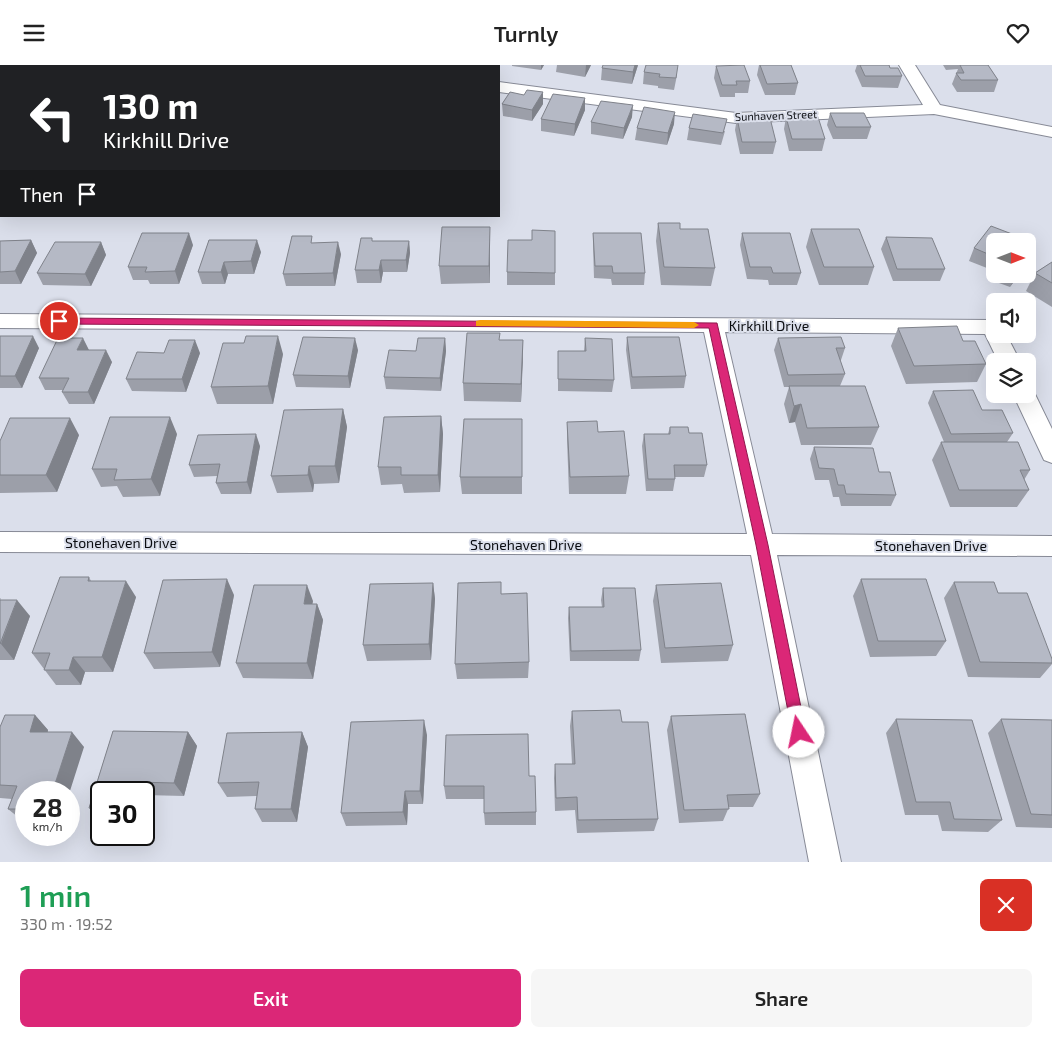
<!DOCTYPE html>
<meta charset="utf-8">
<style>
:root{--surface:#fff;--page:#f6f6f6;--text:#222;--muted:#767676;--accent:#db2777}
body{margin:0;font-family:"Exo 2",sans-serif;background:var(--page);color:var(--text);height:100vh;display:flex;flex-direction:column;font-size:19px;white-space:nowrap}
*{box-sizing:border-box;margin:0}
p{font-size:16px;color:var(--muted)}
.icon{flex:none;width:28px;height:28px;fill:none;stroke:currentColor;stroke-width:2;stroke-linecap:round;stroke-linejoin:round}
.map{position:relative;height:797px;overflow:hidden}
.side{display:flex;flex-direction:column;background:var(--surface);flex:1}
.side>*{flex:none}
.hud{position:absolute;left:0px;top:0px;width:500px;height:152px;box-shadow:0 5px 20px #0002;background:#202124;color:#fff;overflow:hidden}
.needle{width:32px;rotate:90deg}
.controls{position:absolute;left:986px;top:168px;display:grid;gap:10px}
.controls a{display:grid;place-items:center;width:50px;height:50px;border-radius:8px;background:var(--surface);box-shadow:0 5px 20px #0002;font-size:25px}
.speed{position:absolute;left:15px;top:716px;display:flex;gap:10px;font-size:25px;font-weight:700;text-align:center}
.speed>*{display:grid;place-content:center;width:65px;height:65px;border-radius:50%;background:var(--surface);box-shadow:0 5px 20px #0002;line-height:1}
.speed small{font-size:12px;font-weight:400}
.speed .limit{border:2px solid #111;border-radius:8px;background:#fff;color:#111}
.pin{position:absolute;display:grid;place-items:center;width:42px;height:42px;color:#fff;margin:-21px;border:2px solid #fff;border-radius:50%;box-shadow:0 1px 5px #0007}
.me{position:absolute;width:55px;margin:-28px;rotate:349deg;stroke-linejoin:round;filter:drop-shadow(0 0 4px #0008)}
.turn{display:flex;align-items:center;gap:18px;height:105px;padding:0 20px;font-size:22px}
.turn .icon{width:65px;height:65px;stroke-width:2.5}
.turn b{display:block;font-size:35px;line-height:42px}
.then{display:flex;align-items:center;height:48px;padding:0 20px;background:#0003;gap:10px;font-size:19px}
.round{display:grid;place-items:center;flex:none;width:52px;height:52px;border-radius:8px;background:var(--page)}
.overview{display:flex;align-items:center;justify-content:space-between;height:85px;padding:0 20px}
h1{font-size:30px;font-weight:600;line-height:38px;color:#1e9e55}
.action{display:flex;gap:10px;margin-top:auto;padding:10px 20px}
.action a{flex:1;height:58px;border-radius:8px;background:var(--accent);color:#fff;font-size:20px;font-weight:600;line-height:58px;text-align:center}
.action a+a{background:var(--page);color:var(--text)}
header{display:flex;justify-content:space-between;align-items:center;height:65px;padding:0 20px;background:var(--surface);font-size:22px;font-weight:600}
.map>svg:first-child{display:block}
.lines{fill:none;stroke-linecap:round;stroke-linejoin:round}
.minor-casing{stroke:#878a96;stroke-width:2}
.minor{fill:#fff;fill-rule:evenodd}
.wall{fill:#9c9fa9}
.shaded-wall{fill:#7f828a}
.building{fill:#b5b9c5;stroke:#7f828a}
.route{fill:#db2777;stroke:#8e194d}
.slow{fill:#f59e0b}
.labels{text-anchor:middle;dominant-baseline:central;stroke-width:4;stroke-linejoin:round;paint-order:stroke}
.far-street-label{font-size:11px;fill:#0b0d11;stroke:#dbdfeb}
.street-label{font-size:14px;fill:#0b0d11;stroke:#dbdfeb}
</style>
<header><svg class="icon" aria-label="menu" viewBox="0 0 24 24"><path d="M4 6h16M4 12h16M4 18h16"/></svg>Turnly<svg class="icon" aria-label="heart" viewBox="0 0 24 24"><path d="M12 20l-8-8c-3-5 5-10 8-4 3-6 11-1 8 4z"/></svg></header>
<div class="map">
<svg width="1052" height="797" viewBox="0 0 1052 797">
<rect width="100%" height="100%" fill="#dbdfeb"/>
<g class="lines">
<defs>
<path id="minor" d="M 355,0 L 376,0 L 377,1 L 356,1 Z
M 899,0 L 915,0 L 940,40 L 1052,62 L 1052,72 L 934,49 L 736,58 L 499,27 L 499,17 L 736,48 L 923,40 Z
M 0,249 L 993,255 L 995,256 L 995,269 L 1006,269 L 1020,296 L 998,296 L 985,269 L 725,267 L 772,469 L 1052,471 L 1052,491 L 777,490 L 841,797 L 809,797 L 751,490 L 0,487 L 0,467 L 747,469 L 704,267 L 0,263 Z
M 1028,322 L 1032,323 L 1052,364 L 1052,398 L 1044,395 L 1013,329 L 1028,329 Z"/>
</defs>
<!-- minor casing -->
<use href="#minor" class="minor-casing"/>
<!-- minor -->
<use href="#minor" class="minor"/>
</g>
<!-- wall -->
<path class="wall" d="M 0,0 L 20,0 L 20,1 L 1,1 L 1,16 L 0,16 Z
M 512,0 L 544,0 L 541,5 L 512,1 Z
M 557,0 L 591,0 L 585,12 L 556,7 Z
M 638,0 L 632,19 L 601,15 L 602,3 Z
M 759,0 L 791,0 L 798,18 L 795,30 L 765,30 L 757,10 Z
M 857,0 L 889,0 L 890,3 L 902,11 L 898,23 L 862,22 L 855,6 Z
M 943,0 L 988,0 L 998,15 L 994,27 L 957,27 L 952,19 L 958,4 L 946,5 Z
M 716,1 L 750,16 L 748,28 L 735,28 L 735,32 L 720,32 L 714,13 Z
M 644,7 L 677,10 L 674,25 L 658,23 L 658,21 L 643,19 Z
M 524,30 L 543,39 L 532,56 L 503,51 L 502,39 Z
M 585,33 L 585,45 L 574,71 L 541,66 L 541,54 Z
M 830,48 L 871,62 L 867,74 L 833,74 L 827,60 Z
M 632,52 L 623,74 L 591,69 L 591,57 Z
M 786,52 L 825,74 L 822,86 L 789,86 L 784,64 Z
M 737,53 L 776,77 L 773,89 L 740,89 L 735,65 Z
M 674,59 L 667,80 L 635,75 L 637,63 Z
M 689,63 L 725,66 L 721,80 L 687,75 Z
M 1,69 L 1,94 L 0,94 L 0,71 Z
M 658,158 L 680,164 L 715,203 L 711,221 L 661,220 L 656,176 Z
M 811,164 L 874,202 L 868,220 L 819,220 L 806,182 Z
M 593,168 L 645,208 L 644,220 L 612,220 L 611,214 L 594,213 L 593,180 Z
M 742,168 L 801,208 L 797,220 L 769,220 L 768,215 L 747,214 L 740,180 Z
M 1012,169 L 1009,175 L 995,176 L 995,209 L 1019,209 L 1010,222 L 988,214 L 992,205 L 969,196 L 974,183 Z
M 886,172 L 945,204 L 940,216 L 893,216 L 881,184 Z
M 31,175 L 37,188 L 21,219 L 0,219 L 0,176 Z
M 209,175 L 261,187 L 254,209 L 228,209 L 225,219 L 202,219 L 198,207 Z
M 372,176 L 409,176 L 410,188 L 407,207 L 383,207 L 381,218 L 357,218 L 355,205 Z
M 101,177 L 106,190 L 91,221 L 43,220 L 37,208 Z
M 193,180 L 179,219 L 150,219 L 148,215 L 133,215 L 128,202 Z
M 490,180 L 490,218 L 441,219 L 439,201 Z
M 341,189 L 335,221 L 286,221 L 283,209 Z
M 1052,197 L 1052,242 L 1026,226 L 1035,208 Z
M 507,207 L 555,208 L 555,220 L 507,220 Z
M 898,263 L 963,276 L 986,299 L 977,317 L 906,319 L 891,281 Z
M 0,271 L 39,283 L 22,323 L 0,323 Z
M 627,272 L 686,311 L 684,323 L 631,324 L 626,285 Z
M 445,273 L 446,286 L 441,326 L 386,324 L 384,312 L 416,286 Z
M 585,273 L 614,315 L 612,327 L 558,326 L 558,286 L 584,286 Z
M 778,273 L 845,283 L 841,295 L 840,296 L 845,309 L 840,321 L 879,362 L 871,380 L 801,380 L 795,357 L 789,358 L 784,339 L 789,322 L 784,322 L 774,285 Z
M 500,275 L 523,275 L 521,337 L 464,336 L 463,318 Z
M 88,285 L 112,297 L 94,339 L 69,339 L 62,327 L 63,325 L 45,325 L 39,313 Z
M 358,285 L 350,323 L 296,322 L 293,310 Z
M 200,288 L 186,327 L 132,326 L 126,314 Z
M 283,289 L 273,339 L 217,339 L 211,322 Z
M 933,326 L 982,345 L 1013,368 L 1007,377 L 1030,405 L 1024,415 L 1029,425 L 1017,442 L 950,442 L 932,395 L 941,377 L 944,377 L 928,338 Z
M 343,344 L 347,362 L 339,418 L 314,419 L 313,427 L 277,428 L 271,411 Z
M 441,351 L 443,369 L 440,427 L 404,428 L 402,419 L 381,420 L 378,402 Z
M 522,354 L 522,429 L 462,429 L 460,412 Z
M 567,357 L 598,367 L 629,411 L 626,429 L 569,429 L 567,374 Z
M 670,362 L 689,368 L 707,400 L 704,412 L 675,412 L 675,414 L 673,426 L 646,426 L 642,381 L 644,369 L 668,369 Z
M 177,369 L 160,431 L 123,432 L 117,421 L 101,422 L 92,404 Z
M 79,370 L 57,427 L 0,428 L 0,376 Z
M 260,381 L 251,429 L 221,429 L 216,418 L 217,411 L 194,412 L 189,400 Z
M 814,382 L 879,407 L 896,430 L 891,441 L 841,441 L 839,432 L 833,432 L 829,415 L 815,415 L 810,394 Z
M 89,512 L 91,516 L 136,532 L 113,607 L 85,607 L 81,620 L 56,620 L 32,588 Z
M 861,514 L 946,576 L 936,591 L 870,592 L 853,531 Z
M 954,517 L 998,528 L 1052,594 L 1052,599 L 1040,613 L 968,612 L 944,533 Z
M 433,518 L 435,534 L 431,595 L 367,596 L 363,580 Z
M 656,520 L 733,580 L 728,596 L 661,598 L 653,536 Z
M 603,523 L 641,585 L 639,596 L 570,596 L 568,553 L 569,542 L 602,542 L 601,535 Z
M 501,529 L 529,597 L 528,613 L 457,614 L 455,599 Z
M 234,530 L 220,602 L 154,604 L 144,588 Z
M 0,533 L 1,534 L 0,535 L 30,551 L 14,595 L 0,595 Z
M 313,536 L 312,539 L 317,539 L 323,555 L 313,614 L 243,613 L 236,598 Z
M 572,646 L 622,657 L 658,754 L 654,766 L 577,768 L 575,745 L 555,746 L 554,713 L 555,699 L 572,699 L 570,661 Z
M 35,650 L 48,665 L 48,667 L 84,682 L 26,728 L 26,756 L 23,756 L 8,744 L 12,734 L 0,733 L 0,662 Z
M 671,651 L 760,729 L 753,742 L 729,742 L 723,756 L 679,758 L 667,665 Z
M 896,654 L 1002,755 L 988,767 L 942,766 L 938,750 L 905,750 L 886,668 Z
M 1001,654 L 1052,655 L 1052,763 L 1016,762 L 988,668 Z
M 113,666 L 188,667 L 197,681 L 184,731 L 144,730 L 144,733 L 144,728 L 101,728 L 101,756 L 89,743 Z
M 302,667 L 308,682 L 297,757 L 262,757 L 255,744 L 257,731 L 227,732 L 218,718 Z
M 427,670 L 423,739 L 408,739 L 407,760 L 346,761 L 341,748 Z
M 529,711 L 536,747 L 536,760 L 485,760 L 484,748 L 484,734 L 446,734 L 444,721 Z"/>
<!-- shaded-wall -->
<path class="shaded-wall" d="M 8,0 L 20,0 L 20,1 L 7,1 Z
M 102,0 L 113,0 L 113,1 L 102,1 Z
M 283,0 L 294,0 L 294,1 L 282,1 Z
M 541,0 L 544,0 L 541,5 Z
M 586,0 L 591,0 L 585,12 Z
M 635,0 L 638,0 L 632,19 L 633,7 Z
M 543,27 L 543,39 L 532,56 L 532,45 Z
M 585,33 L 585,45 L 574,71 L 575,59 Z
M 633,40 L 632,52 L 623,74 L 624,63 Z
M 675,47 L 674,59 L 667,80 L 668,68 Z
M 490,162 L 490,218 L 489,201 Z
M 189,168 L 193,180 L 179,219 L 175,206 Z
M 31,175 L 37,188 L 21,219 L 15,206 Z
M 257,175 L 261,187 L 254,209 L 251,196 Z
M 409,176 L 410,188 L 407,207 L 406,195 Z
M 101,177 L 106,190 L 91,221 L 85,209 Z
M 338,177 L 341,189 L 335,221 L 333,208 Z
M 381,195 L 383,207 L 381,218 L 379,205 Z
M 224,197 L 228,209 L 225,219 L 221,207 Z
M 1017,209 L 1019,209 L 1010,222 Z
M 33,271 L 39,283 L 22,323 L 15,311 Z
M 278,271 L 283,289 L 273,339 L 268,321 Z
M 83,273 L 89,285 L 77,285 Z
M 355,273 L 358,285 L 350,323 L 348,311 Z
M 445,273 L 446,286 L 441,326 L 440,313 Z
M 195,275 L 200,288 L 186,327 L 182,314 Z
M 523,275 L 523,293 L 521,337 L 521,319 Z
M 106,285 L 112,297 L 94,339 L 88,327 Z
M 801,339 L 795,357 L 789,358 L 794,341 Z
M 343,344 L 347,362 L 339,418 L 335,401 Z
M 441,351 L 443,369 L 440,427 L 438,410 Z
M 170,352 L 177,369 L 160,431 L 151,414 Z
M 70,353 L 79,370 L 57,427 L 46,410 Z
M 256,369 L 260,381 L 251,429 L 247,417 Z
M 309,401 L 314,419 L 313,427 L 308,410 Z
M 227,514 L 234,530 L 220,602 L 212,587 Z
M 126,516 L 136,532 L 113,607 L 102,592 Z
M 433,518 L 435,534 L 431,595 L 429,579 Z
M 307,520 L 313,536 L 309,555 L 304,539 Z
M 17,535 L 30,551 L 14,595 L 1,579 Z
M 317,539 L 323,555 L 313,614 L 307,598 Z
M 73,592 L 85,607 L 81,620 L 69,605 Z
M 35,650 L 48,665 L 43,681 L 30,667 Z
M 424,655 L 427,670 L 423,739 L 420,726 Z
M 72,667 L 84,682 L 69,729 L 69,728 L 52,728 Z
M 188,667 L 197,681 L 184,731 L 174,718 Z
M 302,667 L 308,682 L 297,757 L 291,744 Z
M 134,717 L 142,728 L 131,728 Z
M 405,726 L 408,739 L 407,760 L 403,747 Z"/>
<!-- building -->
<path class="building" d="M 0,0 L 8,0 L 7,1 L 1,1 L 1,4 L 0,4 Z
M 65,0 L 102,0 L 102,1 L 65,1 Z
M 169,0 L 189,0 L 198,1 L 168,1 Z
M 250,0 L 283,0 L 282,1 L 249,1 Z
M 603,0 L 635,0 L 633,7 L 602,3 Z
M 646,0 L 678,0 L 676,13 L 659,12 L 660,9 L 644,7 Z
M 744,0 L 750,16 L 736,16 L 737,20 L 722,20 L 716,1 Z
M 760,0 L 791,0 L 798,18 L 767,19 Z
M 860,0 L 889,0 L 890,3 L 898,3 L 902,11 L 865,11 Z
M 960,0 L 988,0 L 998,15 L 961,15 L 956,8 L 964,8 Z
M 527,25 L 543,27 L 532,45 L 502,39 L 510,27 L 524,30 Z
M 553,29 L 585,33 L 575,59 L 541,54 Z
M 601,36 L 633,40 L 624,63 L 591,57 Z
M 644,42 L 675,47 L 668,68 L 637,63 Z
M 830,48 L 864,48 L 871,62 L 836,62 Z
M 693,49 L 727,54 L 723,68 L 689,63 Z
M 786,52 L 818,52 L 825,74 L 792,74 Z
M 737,53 L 770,53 L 776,77 L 742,77 Z
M 1,69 L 1,82 L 0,82 L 0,71 Z
M 658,158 L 680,158 L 680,164 L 708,164 L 715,203 L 664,202 Z
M 991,161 L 1012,169 L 1008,175 L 1012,176 L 995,176 L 995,192 L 974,183 Z
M 442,162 L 490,162 L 489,201 L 439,201 Z
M 811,164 L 859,164 L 874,202 L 824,202 Z
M 532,165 L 555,166 L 555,208 L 507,207 L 508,175 L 532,175 Z
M 142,168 L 189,168 L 175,206 L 145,207 L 147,202 L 128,202 Z
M 593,168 L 641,168 L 645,208 L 613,208 L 612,201 L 595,201 Z
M 742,168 L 790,168 L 801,208 L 773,208 L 771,202 L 750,202 Z
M 292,171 L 312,171 L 311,178 L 338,177 L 333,208 L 283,209 Z
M 886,172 L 932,173 L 945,204 L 897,204 Z
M 361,173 L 372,173 L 372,176 L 409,176 L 406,195 L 381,195 L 379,205 L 355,205 Z
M 31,175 L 15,206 L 0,207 L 0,176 Z
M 209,175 L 257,175 L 251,196 L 224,197 L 221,207 L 198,207 Z
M 55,177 L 101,177 L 85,209 L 37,208 Z
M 1028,182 L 1033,184 L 1028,193 Z
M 1052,197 L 1052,218 L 1035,208 Z
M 957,261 L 963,276 L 975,276 L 986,299 L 914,301 L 898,263 Z
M 467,268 L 500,268 L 499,275 L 523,275 L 521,319 L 463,318 Z
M 0,271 L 33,271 L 15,311 L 0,311 Z
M 246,271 L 278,271 L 268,321 L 211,322 L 223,278 L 244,278 Z
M 303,272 L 355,273 L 348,311 L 293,310 Z
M 627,272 L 679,272 L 686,311 L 632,312 Z
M 841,272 L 845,283 L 836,283 L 845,309 L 788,310 L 778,273 Z
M 58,273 L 83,273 L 77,285 L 106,285 L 88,327 L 62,327 L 69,313 L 39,313 Z
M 418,273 L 445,273 L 440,313 L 384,312 L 389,285 L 416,286 Z
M 585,273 L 612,274 L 614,315 L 558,314 L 558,286 L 586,286 Z
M 169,275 L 195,275 L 182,314 L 126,314 L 137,287 L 164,288 Z
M 789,321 L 865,321 L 879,362 L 807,363 L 801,339 L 794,341 Z
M 973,325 L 982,345 L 1002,345 L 1013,368 L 951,369 L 933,326 Z
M 343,344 L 335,401 L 309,401 L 308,410 L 271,411 L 284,345 Z
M 441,351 L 438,410 L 401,410 L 401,402 L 378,402 L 384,352 Z
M 110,352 L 170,352 L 151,414 L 114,415 L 117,404 L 92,404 Z
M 10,353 L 70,353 L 46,410 L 0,410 L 0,376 Z
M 464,354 L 522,354 L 522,412 L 460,412 Z
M 597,356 L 598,367 L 624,366 L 629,411 L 570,412 L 567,357 Z
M 670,362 L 688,362 L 689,368 L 702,368 L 707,400 L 674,400 L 675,414 L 648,414 L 644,369 L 670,369 Z
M 256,369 L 247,417 L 216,418 L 220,399 L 189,400 L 198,370 Z
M 941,377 L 1018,377 L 1030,405 L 1020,405 L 1029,425 L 959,425 Z
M 814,382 L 873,383 L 879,407 L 890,407 L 896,430 L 846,429 L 844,420 L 838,420 L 834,404 L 819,403 Z
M 60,512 L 89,512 L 88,516 L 126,516 L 102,592 L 73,592 L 69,605 L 44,605 L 50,588 L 32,588 Z
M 227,514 L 212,587 L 144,588 L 163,515 Z
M 861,514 L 926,514 L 946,576 L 878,576 Z
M 501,517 L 501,529 L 527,528 L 529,597 L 455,599 L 458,518 Z
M 954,517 L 994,517 L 998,528 L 1027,528 L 1052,594 L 1052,598 L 980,597 Z
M 433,518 L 429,579 L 363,580 L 370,519 Z
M 721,518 L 733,580 L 665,583 L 656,520 Z
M 254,520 L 307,520 L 304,539 L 317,539 L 307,598 L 236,598 Z
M 603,523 L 635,523 L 641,585 L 571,586 L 569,542 L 604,542 Z
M 0,535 L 17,535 L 0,579 Z
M 620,645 L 622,657 L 648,657 L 658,754 L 578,755 L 577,732 L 556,733 L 555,699 L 575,699 L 572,646 Z
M 745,649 L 760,729 L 727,730 L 729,744 L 684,745 L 671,651 Z
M 5,650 L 35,650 L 30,667 L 72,667 L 52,728 L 26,728 L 26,744 L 8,744 L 17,721 L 0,720 L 0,662 Z
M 896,654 L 972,655 L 1002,755 L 954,754 L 950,737 L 916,737 Z
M 1001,654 L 1052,655 L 1052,750 L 1031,749 Z
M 424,655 L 420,726 L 405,726 L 403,747 L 341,748 L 351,657 Z
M 113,666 L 188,667 L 174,718 L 134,717 L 131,728 L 101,728 L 101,743 L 89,743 Z
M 302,667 L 291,744 L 255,744 L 259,717 L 218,718 L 227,668 Z
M 528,669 L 529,711 L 535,711 L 536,747 L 484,748 L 484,721 L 444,721 L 446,670 Z"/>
<!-- route -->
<path class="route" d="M 59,253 L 717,258 L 768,480 L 806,667 L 804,672 L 799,674 L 794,672 L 792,667 L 756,480 L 709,263 L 56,259 L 56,254 Z"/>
<!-- slow -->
<path class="slow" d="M 480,255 L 694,257 L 699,260 L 694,263 L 476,261 L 476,256 Z"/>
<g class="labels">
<!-- far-street labels -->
<g class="far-street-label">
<text transform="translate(776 50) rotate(-2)">Sunhaven Street</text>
</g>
<!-- street labels -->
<g class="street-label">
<text x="769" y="260">Kirkhill Drive</text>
<text x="121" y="477">Stonehaven Drive</text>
<text x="526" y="479">Stonehaven Drive</text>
<text x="931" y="480">Stonehaven Drive</text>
</g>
</g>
</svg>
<div class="controls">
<a><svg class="needle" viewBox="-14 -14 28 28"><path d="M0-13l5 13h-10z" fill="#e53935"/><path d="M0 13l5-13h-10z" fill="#767676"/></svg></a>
<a><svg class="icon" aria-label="sound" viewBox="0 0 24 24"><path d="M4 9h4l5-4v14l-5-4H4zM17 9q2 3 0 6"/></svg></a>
<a><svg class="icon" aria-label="layers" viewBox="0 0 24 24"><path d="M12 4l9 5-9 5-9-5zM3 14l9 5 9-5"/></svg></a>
</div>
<div class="speed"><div>28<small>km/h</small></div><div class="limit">30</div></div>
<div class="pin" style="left:59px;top:256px;background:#d93025"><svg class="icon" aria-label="arrive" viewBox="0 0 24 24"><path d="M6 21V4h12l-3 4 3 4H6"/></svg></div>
<svg class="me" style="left:799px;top:667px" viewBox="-20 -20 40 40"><circle r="19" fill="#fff"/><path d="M0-13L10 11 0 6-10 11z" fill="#db2777"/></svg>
<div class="hud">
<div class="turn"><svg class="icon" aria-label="left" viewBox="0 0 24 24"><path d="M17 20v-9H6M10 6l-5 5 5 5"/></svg><div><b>130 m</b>Kirkhill Drive</div></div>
<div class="then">Then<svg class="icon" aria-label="arrive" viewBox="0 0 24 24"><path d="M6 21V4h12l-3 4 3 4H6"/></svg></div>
</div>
</div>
<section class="side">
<div class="overview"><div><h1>1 min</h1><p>330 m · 19:52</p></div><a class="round" style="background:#d93025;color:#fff"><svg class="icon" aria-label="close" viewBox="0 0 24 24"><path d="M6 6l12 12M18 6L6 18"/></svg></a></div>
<div class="action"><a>Exit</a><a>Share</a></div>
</section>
